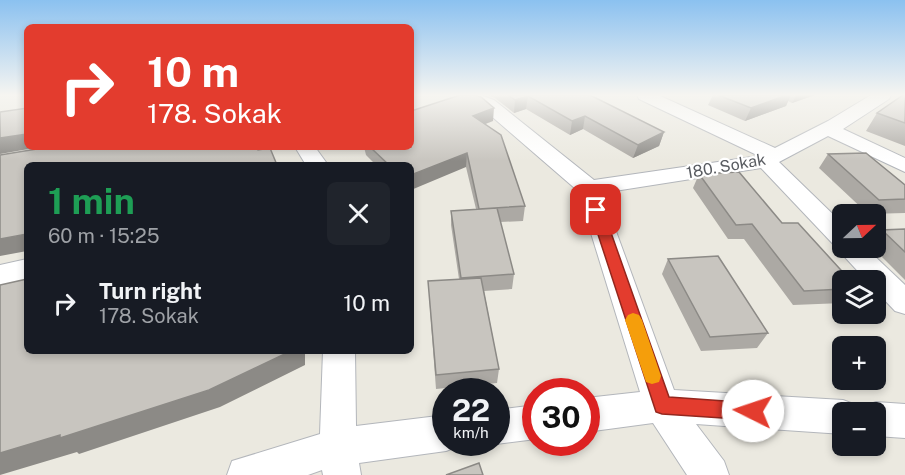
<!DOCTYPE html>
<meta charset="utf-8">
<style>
:root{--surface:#171b24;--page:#20242c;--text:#f1f3f6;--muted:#9ea1a6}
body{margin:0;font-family:"Public Sans",sans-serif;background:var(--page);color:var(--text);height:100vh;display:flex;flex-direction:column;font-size:22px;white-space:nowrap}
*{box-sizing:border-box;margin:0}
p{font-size:20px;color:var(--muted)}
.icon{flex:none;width:33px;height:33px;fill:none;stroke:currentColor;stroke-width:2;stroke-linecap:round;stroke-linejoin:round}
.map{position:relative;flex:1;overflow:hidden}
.sheet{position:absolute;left:24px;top:162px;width:390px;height:192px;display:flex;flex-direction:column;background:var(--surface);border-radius:9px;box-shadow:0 3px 9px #0003}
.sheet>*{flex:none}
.banner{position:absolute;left:24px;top:24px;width:390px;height:126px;border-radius:9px;box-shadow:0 3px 9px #0003;background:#e33c2e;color:#fff;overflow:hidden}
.needle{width:39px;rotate:68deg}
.tools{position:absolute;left:832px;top:204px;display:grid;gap:12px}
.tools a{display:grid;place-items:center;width:54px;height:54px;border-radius:9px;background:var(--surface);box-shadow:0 3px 9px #0003;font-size:30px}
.speed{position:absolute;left:432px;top:378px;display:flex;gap:12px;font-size:30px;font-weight:700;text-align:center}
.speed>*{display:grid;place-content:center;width:78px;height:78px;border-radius:50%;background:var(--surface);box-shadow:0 3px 9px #0003;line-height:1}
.speed small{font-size:15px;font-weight:400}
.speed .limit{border:9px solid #d22;background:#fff;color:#111}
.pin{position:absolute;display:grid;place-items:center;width:51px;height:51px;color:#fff;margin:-26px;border-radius:12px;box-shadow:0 3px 9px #0006}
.me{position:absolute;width:66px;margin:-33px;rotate:274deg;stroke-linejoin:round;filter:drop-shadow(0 0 4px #0008)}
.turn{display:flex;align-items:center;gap:21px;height:126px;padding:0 24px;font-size:27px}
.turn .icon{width:78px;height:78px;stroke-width:2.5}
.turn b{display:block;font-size:42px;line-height:51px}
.round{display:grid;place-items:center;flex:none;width:63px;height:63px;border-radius:9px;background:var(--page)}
.headline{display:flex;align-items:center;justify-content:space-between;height:102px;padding:0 24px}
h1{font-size:36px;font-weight:700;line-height:45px;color:#1e9e55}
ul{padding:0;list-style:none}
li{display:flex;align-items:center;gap:18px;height:78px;padding:0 24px}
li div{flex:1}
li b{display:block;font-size:22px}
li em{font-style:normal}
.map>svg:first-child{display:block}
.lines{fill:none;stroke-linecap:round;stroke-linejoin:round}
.street-casing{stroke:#b3b6bb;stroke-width:2}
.street{fill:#fff;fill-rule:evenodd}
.wall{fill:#aca9a4}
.shaded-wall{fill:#8c8a86}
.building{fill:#c8c5bf;stroke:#8c8a86;stroke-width:1.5}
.route{fill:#e33c2e;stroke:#94271e;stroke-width:1.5}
.slow{fill:#f59e0b}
.labels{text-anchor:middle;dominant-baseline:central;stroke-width:4.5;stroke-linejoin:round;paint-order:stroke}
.street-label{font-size:16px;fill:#595c61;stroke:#fff}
</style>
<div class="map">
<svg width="905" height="475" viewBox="0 0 905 475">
<rect width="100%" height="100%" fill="#ebe9e0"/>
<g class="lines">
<defs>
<path id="street" d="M 457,95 L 480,95 L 494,100 L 594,180 L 759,156 L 639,99 L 637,95 L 658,95 L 775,148 L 828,121 L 871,95 L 891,95 L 889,99 L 843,129 L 905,158 L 905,172 L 828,136 L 779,162 L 843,224 L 843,248 L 866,248 L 905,285 L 905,314 L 895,311 L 876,291 L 876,280 L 866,280 L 842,254 L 839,247 L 834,245 L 761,168 L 602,193 L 674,390 L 843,400 L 856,405 L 859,412 L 843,412 L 843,434 L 696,424 L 724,461 L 729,475 L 687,475 L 653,423 L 586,432 L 586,398 L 640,392 L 578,191 L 482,108 L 460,99 Z
M 295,147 L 315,147 L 328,165 L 306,165 Z
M 27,259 L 27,279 L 0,285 L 0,265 Z
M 323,351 L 355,351 L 356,426 L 446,415 L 446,442 L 460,442 L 459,446 L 446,451 L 359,463 L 361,475 L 323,475 L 322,470 L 308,475 L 227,475 L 232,461 L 320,434 Z
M 876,402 L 905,404 L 905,438 L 876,436 L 876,412 L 861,412 L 863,407 Z
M 536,405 L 536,439 L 496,444 L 491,442 L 496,442 L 496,410 Z"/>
</defs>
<!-- street casing -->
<use href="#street" class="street-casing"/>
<!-- street -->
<use href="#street" class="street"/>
</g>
<!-- wall -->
<path class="wall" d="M 487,95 L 590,95 L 664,132 L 659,146 L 633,158 L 583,129 L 570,135 L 526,109 L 514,113 L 495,98 Z
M 713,95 L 815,95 L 792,103 L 788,101 L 786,106 L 745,121 L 708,105 Z
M 905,95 L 905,146 L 866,131 L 877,113 Z
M 493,121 L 485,124 L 525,206 L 523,221 L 500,222 L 514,274 L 512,289 L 484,291 L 499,369 L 497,383 L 436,389 L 429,296 L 459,279 L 451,225 L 451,211 L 476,209 L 466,167 L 376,165 L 366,155 L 364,147 L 411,147 Z
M 828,154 L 905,185 L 905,213 L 868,214 L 819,168 Z
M 699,174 L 782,223 L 843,280 L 843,303 L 793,305 L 744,239 L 728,239 L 693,188 Z
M 905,229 L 905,280 L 873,248 L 876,248 L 876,238 L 882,230 Z
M 668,259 L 768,333 L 757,348 L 701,351 L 662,274 Z"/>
<!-- shaded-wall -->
<path class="shaded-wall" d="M 787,95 L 791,95 L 786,106 L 745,121 L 751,108 Z
M 797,95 L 815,95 L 792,103 Z
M 528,96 L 526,109 L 514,113 L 515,100 Z
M 494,108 L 493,121 L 472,129 L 473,116 Z
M 585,116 L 583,129 L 570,135 L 572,121 Z
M 664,132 L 659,146 L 633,158 L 638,145 Z
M 27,134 L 27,147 L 40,147 L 0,154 L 0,138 Z
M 467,153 L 466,167 L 411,190 L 411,175 Z
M 27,234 L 27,251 L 0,256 L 0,239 Z
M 291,351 L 305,351 L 305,365 L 220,407 L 79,454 L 77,452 L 0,475 L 0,453 Z"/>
<!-- building -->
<path class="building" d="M 460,95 L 475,95 L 481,97 L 494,108 L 473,116 L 501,135 L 525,206 L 479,209 L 467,153 L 411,175 L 411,165 L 389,165 L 370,147 L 411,147 L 411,111 Z
M 508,95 L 590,95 L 664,132 L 638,145 L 585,116 L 572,121 L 528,96 L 515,100 Z
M 718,95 L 787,95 L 751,108 Z
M 903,95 L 905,95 L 905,123 L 877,113 Z
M 27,108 L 27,134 L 0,138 L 0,112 Z
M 49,147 L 256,147 L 258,150 L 270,148 L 277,165 L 27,165 L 27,234 L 0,239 L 0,155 Z
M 866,153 L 905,185 L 905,199 L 879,200 L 828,154 Z
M 739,172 L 782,223 L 798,223 L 850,280 L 843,280 L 843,289 L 804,291 L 752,224 L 736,225 L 699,174 Z
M 497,208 L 514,274 L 461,278 L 451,211 Z
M 905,229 L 905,252 L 882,230 Z
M 718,256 L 768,333 L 710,337 L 668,259 Z
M 481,278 L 499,369 L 436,375 L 428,281 Z
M 27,279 L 27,351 L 291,351 L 209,390 L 60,438 L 60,435 L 0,453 L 0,285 Z
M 479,463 L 483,475 L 446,475 Z"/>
<!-- sky -->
<linearGradient id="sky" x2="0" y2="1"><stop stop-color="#8bc1f0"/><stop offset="0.59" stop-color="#f6f5f1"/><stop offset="1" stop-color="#f6f5f1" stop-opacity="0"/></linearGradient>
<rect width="905" height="161" fill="url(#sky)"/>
<!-- route -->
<path class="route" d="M 596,206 L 603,210 L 669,397 L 753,403 L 759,405 L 762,411 L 759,418 L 753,420 L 662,414 L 656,412 L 590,210 Z"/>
<!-- slow -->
<path class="slow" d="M 633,313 L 639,315 L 642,320 L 661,376 L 659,382 L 652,384 L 646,382 L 644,376 L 625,320 L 628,315 Z"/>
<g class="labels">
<!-- street labels -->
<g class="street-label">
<text transform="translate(726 166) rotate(-10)">180. Sokak</text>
</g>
</g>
</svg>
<div class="tools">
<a><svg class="needle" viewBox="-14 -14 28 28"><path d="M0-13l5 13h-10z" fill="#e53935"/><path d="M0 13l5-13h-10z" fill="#9ea1a6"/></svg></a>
<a><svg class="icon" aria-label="layers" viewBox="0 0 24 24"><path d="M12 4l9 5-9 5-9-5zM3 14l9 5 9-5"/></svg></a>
<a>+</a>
<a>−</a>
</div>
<div class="speed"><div>22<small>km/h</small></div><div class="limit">30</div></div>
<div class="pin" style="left:596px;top:210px;background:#d93025"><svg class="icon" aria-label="arrive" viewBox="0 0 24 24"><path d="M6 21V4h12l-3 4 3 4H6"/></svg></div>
<svg class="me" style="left:753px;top:411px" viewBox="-20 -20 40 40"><circle r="19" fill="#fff"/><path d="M0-13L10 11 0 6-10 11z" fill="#e33c2e"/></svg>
<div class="banner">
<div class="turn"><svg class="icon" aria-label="right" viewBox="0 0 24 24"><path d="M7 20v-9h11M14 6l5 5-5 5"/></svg><div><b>10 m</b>178. Sokak</div></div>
</div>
<section class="sheet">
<div class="headline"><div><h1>1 min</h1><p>60 m · 15:25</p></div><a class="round"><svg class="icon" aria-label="close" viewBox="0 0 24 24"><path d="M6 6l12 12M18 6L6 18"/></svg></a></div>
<ul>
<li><svg class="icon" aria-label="right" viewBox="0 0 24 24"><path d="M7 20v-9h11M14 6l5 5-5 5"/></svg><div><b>Turn right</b><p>178. Sokak</p></div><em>10 m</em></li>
</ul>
</section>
</div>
